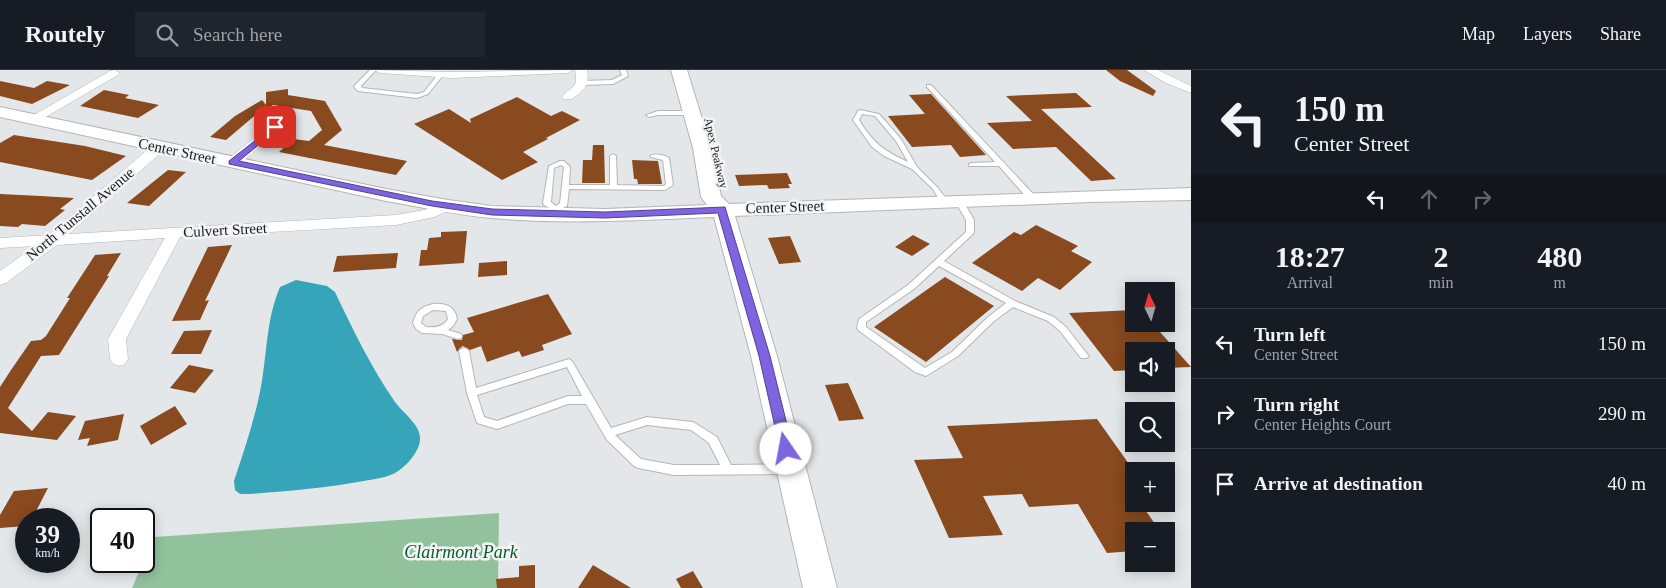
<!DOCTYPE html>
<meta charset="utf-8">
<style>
:root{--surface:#171b24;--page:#20242c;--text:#f1f3f6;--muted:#9ea1a6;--line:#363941}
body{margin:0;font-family:Georgia,serif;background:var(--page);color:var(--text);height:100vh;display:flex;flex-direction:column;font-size:19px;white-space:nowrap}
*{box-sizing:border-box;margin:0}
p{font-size:16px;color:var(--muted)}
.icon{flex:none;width:28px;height:28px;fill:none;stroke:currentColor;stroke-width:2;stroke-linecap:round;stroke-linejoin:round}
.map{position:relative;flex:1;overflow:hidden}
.details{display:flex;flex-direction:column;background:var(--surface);width:475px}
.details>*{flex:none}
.banner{background:#171b24;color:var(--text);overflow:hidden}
.needle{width:32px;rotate:355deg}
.controls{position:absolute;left:1125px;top:212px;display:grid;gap:10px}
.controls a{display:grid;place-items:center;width:50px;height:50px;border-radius:0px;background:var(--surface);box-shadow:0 2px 12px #0003;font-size:25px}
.speed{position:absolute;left:15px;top:438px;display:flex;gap:10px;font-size:25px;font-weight:700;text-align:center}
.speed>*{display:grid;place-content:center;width:65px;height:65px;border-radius:50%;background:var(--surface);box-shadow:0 2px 12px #0003;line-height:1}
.speed small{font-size:12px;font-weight:400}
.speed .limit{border:2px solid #111;border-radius:8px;background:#fff;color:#111}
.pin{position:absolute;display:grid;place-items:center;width:42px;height:42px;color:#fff;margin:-21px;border-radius:10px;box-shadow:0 2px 8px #0006}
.me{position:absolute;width:55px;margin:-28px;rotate:348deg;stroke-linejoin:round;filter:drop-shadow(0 0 4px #0008)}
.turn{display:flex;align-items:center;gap:18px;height:105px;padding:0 20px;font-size:22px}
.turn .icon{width:65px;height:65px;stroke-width:2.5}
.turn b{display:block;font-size:35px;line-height:42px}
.lanes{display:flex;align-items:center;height:48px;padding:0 20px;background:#0003;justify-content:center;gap:25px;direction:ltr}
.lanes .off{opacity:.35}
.eta{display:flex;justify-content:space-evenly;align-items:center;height:85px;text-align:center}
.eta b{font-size:30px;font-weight:800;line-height:35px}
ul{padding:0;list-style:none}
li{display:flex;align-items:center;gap:15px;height:70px;padding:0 20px;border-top:1px solid var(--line)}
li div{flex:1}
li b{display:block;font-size:19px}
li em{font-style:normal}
header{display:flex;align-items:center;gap:30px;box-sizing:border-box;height:70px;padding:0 25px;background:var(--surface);border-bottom:1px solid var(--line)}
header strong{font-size:24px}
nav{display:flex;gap:28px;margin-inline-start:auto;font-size:18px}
.search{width:350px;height:45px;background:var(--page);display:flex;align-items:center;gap:12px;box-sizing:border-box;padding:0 18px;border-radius:0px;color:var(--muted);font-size:19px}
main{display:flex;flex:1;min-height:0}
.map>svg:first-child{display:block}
.green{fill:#92c29c}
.water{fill:#36a5b9}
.building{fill:#884a1e}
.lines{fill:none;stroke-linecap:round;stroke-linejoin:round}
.lane-casing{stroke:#b3b5b7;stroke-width:2}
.street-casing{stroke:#b3b5b7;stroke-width:1}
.secondary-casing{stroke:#b3b5b7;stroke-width:2}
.lane{fill:#fff;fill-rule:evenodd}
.street{fill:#fff;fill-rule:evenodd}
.secondary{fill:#fff;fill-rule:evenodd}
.route{fill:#7e64df;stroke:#524191}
.labels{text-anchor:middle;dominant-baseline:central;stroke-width:5;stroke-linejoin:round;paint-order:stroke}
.far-street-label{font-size:12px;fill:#1b1c1d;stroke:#f2f4f6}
.street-label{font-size:15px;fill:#1b1c1d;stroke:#f2f4f6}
.near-park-label{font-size:18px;font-style:italic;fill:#0c5a2a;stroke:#f2f4f6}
</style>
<header>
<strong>Routely</strong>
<div class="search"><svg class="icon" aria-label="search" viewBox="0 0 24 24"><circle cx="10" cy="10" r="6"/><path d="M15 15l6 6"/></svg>Search here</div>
<nav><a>Map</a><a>Layers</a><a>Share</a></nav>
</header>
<main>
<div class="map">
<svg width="1191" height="518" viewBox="0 0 1191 518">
<rect width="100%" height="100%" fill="#e4e7e9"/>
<!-- green -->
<path class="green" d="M 499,443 L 498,518 L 132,518 L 154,467 Z"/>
<!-- water -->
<path class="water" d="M 296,210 L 327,216 L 335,222 C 353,260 371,297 395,332 C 403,343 421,355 420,369 C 420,382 404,399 393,404 C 385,408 373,409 364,411 C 326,418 288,421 250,424 L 240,424 L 235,420 L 234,411 C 245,378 256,346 262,311 C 267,280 267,247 280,217 Z"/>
<!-- building -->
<path class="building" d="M 1106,0 L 1127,0 L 1156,21 L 1153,26 L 1120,11 Z
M 0,11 L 34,18 L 47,11 L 70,15 L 32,34 L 0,26 Z
M 288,19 L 288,25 L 325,31 L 342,60 L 324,75 L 407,91 L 396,105 L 279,82 L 294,69 L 309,71 L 322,60 L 311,41 L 273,35 L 265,40 L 266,36 L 226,70 L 210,67 L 235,46 L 262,30 L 266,35 L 266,22 Z
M 104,20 L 129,25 L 125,28 L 159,35 L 138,48 L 80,36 Z
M 1076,23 L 1092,37 L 1041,39 L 1116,109 L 1091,111 L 1056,77 L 1013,79 L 987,53 L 1032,51 L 1006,26 Z
M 931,24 L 968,65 L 986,85 L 960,87 L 951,75 L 912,77 L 888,46 L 925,44 L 909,25 Z
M 517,27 L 551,46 L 562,41 L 580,50 L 546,68 L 548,69 L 523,82 L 538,92 L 502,110 L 414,54 L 449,39 L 471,53 L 470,49 Z
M 14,65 L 85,76 L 126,86 L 92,110 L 0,92 L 0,73 Z
M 593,75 L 604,75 L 605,113 L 582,113 L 583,90 L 592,90 Z
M 632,90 L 658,91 L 662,114 L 638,114 L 637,109 L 634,109 Z
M 168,100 L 186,102 L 149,136 L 127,133 Z
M 787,103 L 792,114 L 788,114 L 790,118 L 769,119 L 767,115 L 739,116 L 735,105 Z
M 0,124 L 41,126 L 74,128 L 60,139 L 65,140 L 45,156 L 22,154 L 18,157 L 0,156 Z
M 1036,155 L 1078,176 L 1071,181 L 1092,192 L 1060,220 L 1038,208 L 1022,221 L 972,193 L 1014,162 L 1021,165 Z
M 467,161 L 464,193 L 419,196 L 421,180 L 427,180 L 429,168 L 441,167 L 441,162 Z
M 913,165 L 930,174 L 912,186 L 895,177 Z
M 790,166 L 801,192 L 779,194 L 768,168 Z
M 232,175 L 205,231 L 209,230 L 200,250 L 172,251 L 208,177 Z
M 121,183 L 107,206 L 109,206 L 59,285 L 41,286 L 8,338 L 32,361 L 48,342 L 76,346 L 57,370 L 0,363 L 0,317 L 11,300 L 31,271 L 41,270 L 46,266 L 70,228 L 67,228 L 95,185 Z
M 398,183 L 396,198 L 333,202 L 337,186 Z
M 507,191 L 507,205 L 478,207 L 479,193 Z
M 945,207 L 994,236 L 926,292 L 874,257 Z
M 548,224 L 572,264 L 542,275 L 544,280 L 522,287 L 519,281 L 487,292 L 481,276 L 470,280 L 463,276 L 460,278 L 457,282 L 452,269 L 462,270 L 463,265 L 474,262 L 467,248 Z
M 1134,240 L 1134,254 L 1153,254 L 1191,297 L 1166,298 L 1166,281 L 1134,281 L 1134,300 L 1114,301 L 1069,243 Z
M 212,260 L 201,284 L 171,284 L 184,261 Z
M 189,295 L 214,300 L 195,323 L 170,318 Z
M 848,313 L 864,349 L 839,351 L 825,315 Z
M 175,336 L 187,354 L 151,375 L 140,356 Z
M 124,344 L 118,370 L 87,376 L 90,368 L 78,370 L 85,351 Z
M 1097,349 L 1134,401 L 1134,434 L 1141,434 L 1160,461 L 1134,461 L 1134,481 L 1107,483 L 1078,434 L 1029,437 L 1022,424 L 983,426 L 1003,465 L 949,468 L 914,390 L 963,388 L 947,356 Z
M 48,418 L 32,449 L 26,449 L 26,456 L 0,458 L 0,445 L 14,421 Z
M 535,495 L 535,518 L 497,518 L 496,509 L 519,507 L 519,496 Z
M 593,495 L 631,518 L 578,518 Z
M 693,501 L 703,518 L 681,518 L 676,509 Z"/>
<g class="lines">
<defs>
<path id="lane" d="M 370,0 L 376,0 L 361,16 L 362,18 L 417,24 L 424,22 L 439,3 L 444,4 L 428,24 L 417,28 L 358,21 L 354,17 L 355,15 Z
M 620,0 L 626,0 L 628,6 L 613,14 L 583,15 L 580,13 L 583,11 L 612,10 L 622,5 Z
M 927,15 L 931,15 L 1035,126 L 1035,130 L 1029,130 L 999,96 L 969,96 L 969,94 L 971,93 L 995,92 L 927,17 Z
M 860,40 L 879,44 L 901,69 L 917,97 L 937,117 L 948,131 L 947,133 L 941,133 L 933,119 L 912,99 L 884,86 L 872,77 L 853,50 L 858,41 ZM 862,44 L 875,46 L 896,71 L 908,92 C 884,81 873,73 859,50 Z
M 658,41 L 690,41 L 693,43 L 690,45 L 658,45 L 649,47 L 646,45 Z
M 613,84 L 616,86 L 617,115 L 664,116 L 666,114 L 663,90 L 651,87 L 650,86 C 654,83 665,85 669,88 L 673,115 L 665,120 L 569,119 L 567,136 L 556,141 L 544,135 L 543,133 L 549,96 L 560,91 L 564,91 L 570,97 L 569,115 L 610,115 L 610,86 ZM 561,95 L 564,97 L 560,133 L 556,136 L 551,132 L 554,98 Z
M 956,129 L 962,129 L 974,150 L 974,163 L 944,191 L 1015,231 L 1054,247 L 1066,257 L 1087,284 L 1089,286 L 1087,288 L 1081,288 L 1060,261 L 1048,251 L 1013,237 L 993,252 L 958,286 L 926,306 L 915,302 L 858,260 L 857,258 L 859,249 L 908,215 L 966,162 L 966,150 L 955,131 ZM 939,196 L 1006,233 L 987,248 L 952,282 L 925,298 L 866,257 L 866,252 L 914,219 Z
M 433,234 C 445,233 455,236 457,249 L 453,256 L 448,260 L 461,264 L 462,266 L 461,268 L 458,269 L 442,264 L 422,263 L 416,259 L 413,253 C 416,241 421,237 433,234 ZM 433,240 L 446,241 L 448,249 C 443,257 435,258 426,257 L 421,253 L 423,246 Z
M 464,278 L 467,279 L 469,281 L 476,318 L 569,289 L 572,291 L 611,358 L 647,347 L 693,352 L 717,367 L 731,395 L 788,394 L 792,396 L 793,399 L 792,402 L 788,404 L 674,405 L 638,398 L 634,396 L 607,370 L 586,334 L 568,334 L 497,359 L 477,353 L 467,323 L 459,281 L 461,279 ZM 567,297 L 582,326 L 568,326 L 497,351 L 484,347 L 477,325 ZM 647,355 L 691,360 L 709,373 L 720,395 L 674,395 L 641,389 L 615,365 Z"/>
<path id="street" d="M 115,0 L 120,3 L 118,5 L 37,52 L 29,52 L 27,49 L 110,1 Z
M 374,0 L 453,2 L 573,0 L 567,3 L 453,8 L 380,3 Z
M 575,0 L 587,0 C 590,16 584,20 572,29 L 564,29 L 562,27 C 572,15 579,19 575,0 Z
M 1144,0 L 1158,0 L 1191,16 L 1191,23 L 1166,13 Z
M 275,53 L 281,57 L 279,60 L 237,96 L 227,96 L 225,93 L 227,90 L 271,54 Z
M 159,73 L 166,77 L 164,80 L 69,164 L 396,145 L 424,140 L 448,132 L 453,133 L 455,136 L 453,139 L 434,147 L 396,155 L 180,167 L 126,269 L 128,289 L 125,294 L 119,296 L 113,294 L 110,289 L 108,269 L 165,168 L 57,175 L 6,213 L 0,215 L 0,201 L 35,176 L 0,178 L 0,168 L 49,165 L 154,74 Z"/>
<path id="secondary" d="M 671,0 L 687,0 L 711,78 L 721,126 L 729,134 L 1191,118 L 1191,130 L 1090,132 L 735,146 L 777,286 L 837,518 L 803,518 L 751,286 L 714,147 C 640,150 565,155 492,148 C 456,145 421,137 386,131 L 0,47 L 0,37 L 386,119 L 448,130 L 492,136 L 605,139 L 707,135 L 701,127 L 693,78 Z"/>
</defs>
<!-- lane casing -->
<use href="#lane" class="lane-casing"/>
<!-- street casing -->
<use href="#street" class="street-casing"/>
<!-- secondary casing -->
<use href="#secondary" class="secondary-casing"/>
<!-- lane -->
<use href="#lane" class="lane"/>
<!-- street -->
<use href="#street" class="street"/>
<!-- secondary -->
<use href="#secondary" class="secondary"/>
</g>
<!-- route -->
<path class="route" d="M 275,55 L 279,57 L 278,59 L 239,91 L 432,131 L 492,139 L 605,142 L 725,137 L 770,286 L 793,379 L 791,383 L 786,385 L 782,383 L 780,379 L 759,286 L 718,143 L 605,148 L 492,145 L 432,136 L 229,94 L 229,91 Z"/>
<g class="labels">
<!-- far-street labels -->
<g class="far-street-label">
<text transform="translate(716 83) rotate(77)">Apex Peakway</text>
</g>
<!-- street labels -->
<g class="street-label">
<text transform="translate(177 81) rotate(12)">Center Street</text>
<text transform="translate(785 137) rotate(-2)">Center Street</text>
<text transform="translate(80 144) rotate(-40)">North Tunstall Avenue</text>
<text transform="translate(225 160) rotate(-3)">Culvert Street</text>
</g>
<!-- near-park labels -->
<g class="near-park-label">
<text x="461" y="482">Clairmont Park</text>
</g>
</g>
</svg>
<div class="controls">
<a><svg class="needle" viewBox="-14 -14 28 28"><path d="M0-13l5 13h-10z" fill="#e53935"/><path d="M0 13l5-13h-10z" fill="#9ea1a6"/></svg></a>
<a><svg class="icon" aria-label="sound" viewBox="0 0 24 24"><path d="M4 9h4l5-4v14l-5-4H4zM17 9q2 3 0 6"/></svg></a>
<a><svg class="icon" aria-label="search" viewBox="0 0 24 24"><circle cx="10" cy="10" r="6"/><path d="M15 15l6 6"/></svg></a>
<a>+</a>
<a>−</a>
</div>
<div class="speed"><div>39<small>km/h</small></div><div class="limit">40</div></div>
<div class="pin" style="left:275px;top:57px;background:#d93025"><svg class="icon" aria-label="arrive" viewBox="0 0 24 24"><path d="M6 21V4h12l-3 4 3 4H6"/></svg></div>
<svg class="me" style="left:786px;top:379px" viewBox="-20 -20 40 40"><circle r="19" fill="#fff"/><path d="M0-13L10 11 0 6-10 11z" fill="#7e64df"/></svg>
</div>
<section class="details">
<div class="banner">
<div class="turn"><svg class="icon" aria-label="left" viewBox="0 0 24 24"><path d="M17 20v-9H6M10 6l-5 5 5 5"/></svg><div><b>150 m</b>Center Street</div></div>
<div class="lanes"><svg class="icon" aria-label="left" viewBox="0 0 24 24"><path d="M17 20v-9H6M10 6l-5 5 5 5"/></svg><svg class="icon off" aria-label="ahead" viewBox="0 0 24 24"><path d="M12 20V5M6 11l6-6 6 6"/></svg><svg class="icon off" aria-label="right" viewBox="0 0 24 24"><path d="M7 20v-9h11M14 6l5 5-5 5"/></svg></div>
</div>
<div class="eta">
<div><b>18:27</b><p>Arrival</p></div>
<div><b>2</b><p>min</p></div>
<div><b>480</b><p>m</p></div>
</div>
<ul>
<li><svg class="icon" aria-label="left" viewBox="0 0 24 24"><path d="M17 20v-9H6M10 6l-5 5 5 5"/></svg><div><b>Turn left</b><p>Center Street</p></div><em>150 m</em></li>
<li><svg class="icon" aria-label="right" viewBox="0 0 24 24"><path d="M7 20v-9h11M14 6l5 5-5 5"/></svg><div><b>Turn right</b><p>Center Heights Court</p></div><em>290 m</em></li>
<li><svg class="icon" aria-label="arrive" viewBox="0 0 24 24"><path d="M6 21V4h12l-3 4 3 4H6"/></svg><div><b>Arrive at destination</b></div><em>40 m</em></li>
</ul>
</section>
</main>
